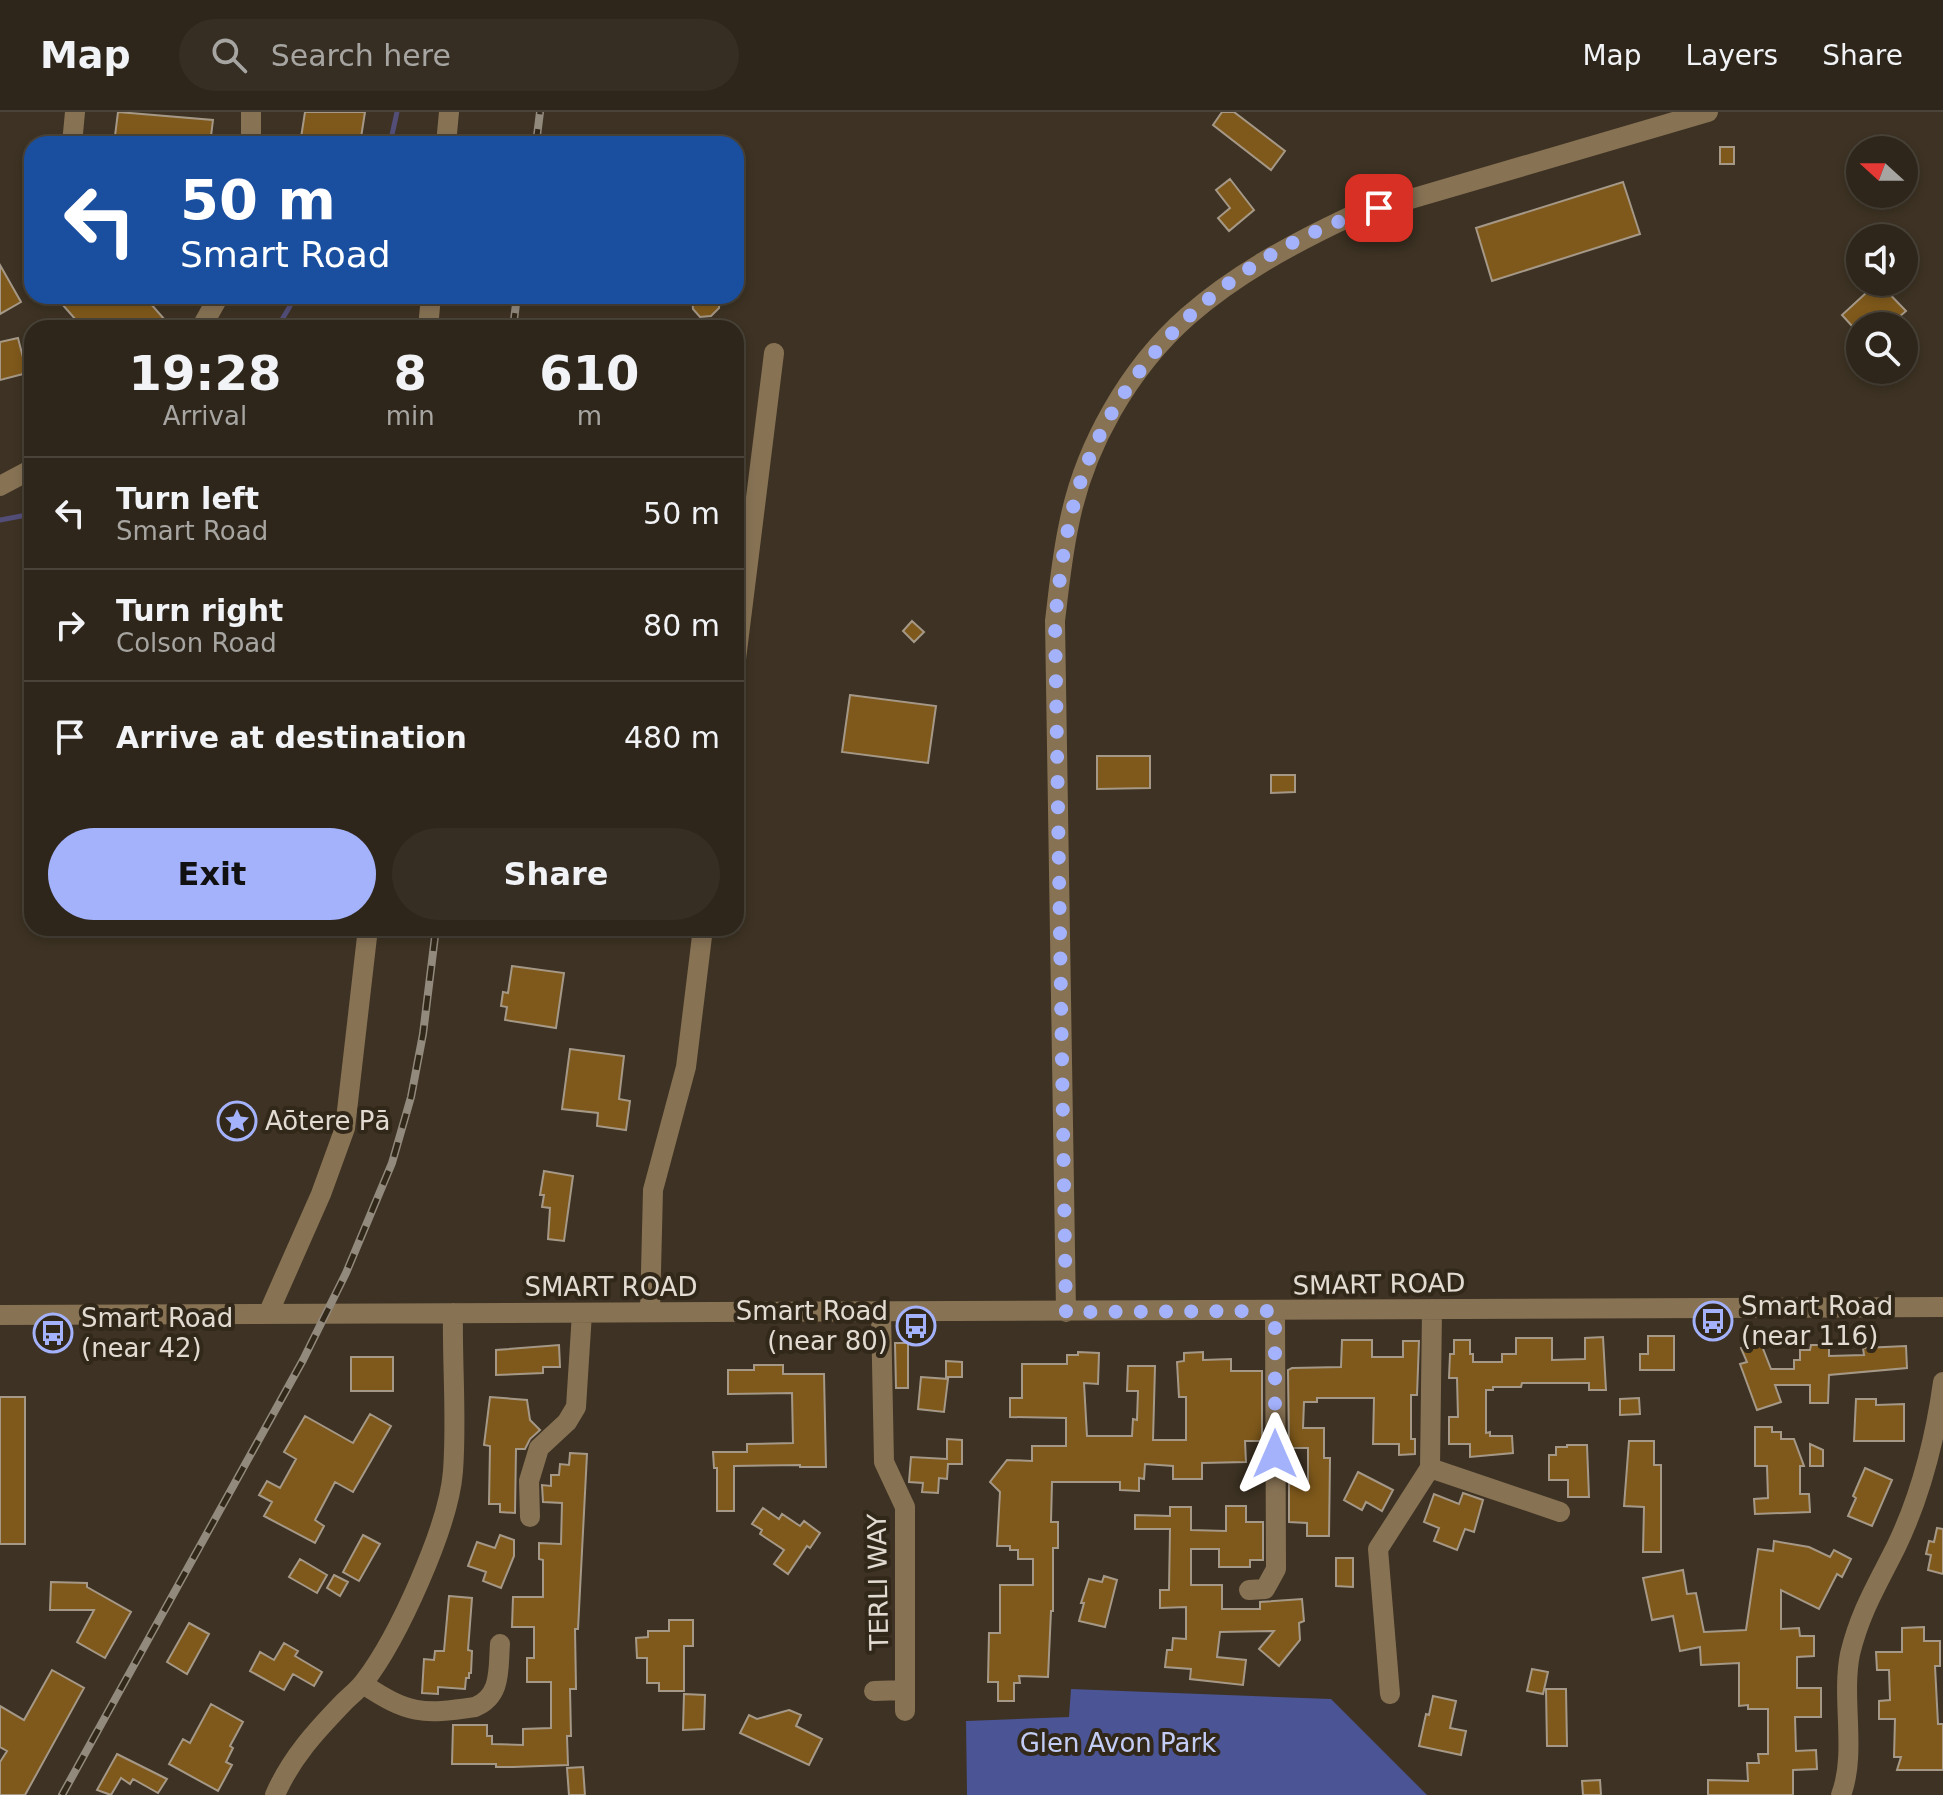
<!DOCTYPE html>
<meta charset="utf-8">
<style>
:root{--surface:#2e261a;--page:#362e23;--text:#f1f3f6;--muted:#a7a5a2;--line:#494339;--accent:#a4b2fc}
body{margin:0;font-family:"DejaVu Sans",sans-serif;background:var(--page);color:var(--text);height:100vh;display:flex;flex-direction:column;font-size:30px;white-space:nowrap}
*{box-sizing:border-box;margin:0}
p{font-size:26px;color:var(--muted)}
.icon{flex:none;width:44px;height:44px;fill:none;stroke:currentColor;stroke-width:2;stroke-linecap:round;stroke-linejoin:round}
.map{position:relative;flex:1;overflow:hidden}
.sheet{position:absolute;left:24px;top:208px;width:720px;height:616px;display:flex;flex-direction:column;background:var(--surface);border-radius:24px;box-shadow:0 4px 12px #0003,0 0 0 2px var(--line)}
.sheet>*{flex:none}
.top-card{position:absolute;left:24px;top:24px;width:720px;height:168px;border-radius:24px;box-shadow:0 4px 12px #0003,0 0 0 2px var(--line);background:#1a4fa0;color:#fff;overflow:hidden}
.needle{width:52px;rotate:291deg}
.tools{position:absolute;left:1846px;top:24px;display:grid;gap:16px}
.tools a{display:grid;place-items:center;width:72px;height:72px;border-radius:50%;background:var(--surface);box-shadow:0 4px 12px #0003,0 0 0 2px var(--line);font-size:40px}
.pin{position:absolute;display:grid;place-items:center;width:68px;height:68px;color:#fff;margin:-34px;border-radius:16px;box-shadow:0 4px 12px #0006}
.me{position:absolute;width:88px;margin:-44px;rotate:0deg;stroke-linejoin:round;filter:drop-shadow(0 0 6px #0008)}
.turn{display:flex;align-items:center;gap:28px;height:168px;padding:0 24px;font-size:36px}
.turn .icon{width:104px;height:104px;stroke-width:2.5}
.turn b{display:block;font-size:56px;line-height:68px}
.eta{display:flex;justify-content:space-evenly;align-items:center;height:136px;text-align:center}
.eta b{font-size:48px;font-weight:700;line-height:56px}
.cta{display:flex;gap:16px;margin-top:auto;padding:16px 24px}
.cta a{flex:1;height:92px;border-radius:48px;background:var(--accent);color:#111;font-size:32px;font-weight:700;line-height:92px;text-align:center}
.cta a+a{background:var(--page);color:var(--text)}
ul{padding:0;list-style:none}
li{display:flex;align-items:center;gap:24px;height:112px;padding:0 24px;border-top:2px solid var(--line)}
li div{flex:1}
li b{display:block;font-size:30px}
li em{font-style:normal}
header{display:flex;align-items:center;gap:48px;box-sizing:border-box;height:112px;padding:0 40px;background:var(--surface);border-bottom:2px solid var(--line)}
header strong{font-size:38px}
nav{display:flex;gap:44px;margin-inline-start:auto;font-size:28px}
.search{width:560px;height:72px;background:var(--page);display:flex;align-items:center;gap:20px;box-sizing:border-box;padding:0 28px;border-radius:44px;color:var(--muted);font-size:30px}
.map>svg:first-child{display:block}
.green{fill:#4b5494}
.lines{fill:none;stroke-linecap:round;stroke-linejoin:round}
.stream{stroke:#524e78;stroke-width:5}
.building{fill:#7f591b;stroke:#a59887;stroke-width:2}
.minor{stroke:#877254;stroke-width:20}
.rail-casing{stroke:#938a7e;stroke-width:8}
.rail{stroke:#322819;stroke-width:5;stroke-dasharray:15;stroke-linecap:butt}
.route{stroke:#a4b2fc;stroke-width:14;stroke-dasharray:0 25.2}
.labels{text-anchor:middle;dominant-baseline:central;stroke-width:8;stroke-linejoin:round;paint-order:stroke}
.poi-label{font-size:26px;fill:#e2dbd2;stroke:#322819;text-anchor:start}
.street-label{font-size:26px;fill:#e2dbd2;stroke:#322819}
.park-label{font-size:26px;fill:#c3ccf5;stroke:#322819}
</style>
<header>
<strong>Map</strong>
<div class="search"><svg class="icon" aria-label="search" viewBox="0 0 24 24"><circle cx="10" cy="10" r="6"/><path d="M15 15l6 6"/></svg>Search here</div>
<nav><a>Map</a><a>Layers</a><a>Share</a></nav>
</header>
<div class="map">
<svg width="1943" height="1683" viewBox="0 0 1943 1683">
<rect width="100%" height="100%" fill="#3d3223"/>
<!-- green -->
<path class="green" d="M 1071,1577 L 1331,1587 L 1427,1683 L 967,1683 L 966,1609 L 1069,1605 Z"/>
<g class="lines">
<!-- stream -->
<path class="stream" d="M 390,32 L 397,0
M 277,216 L 296,184
M 0,408 L 32,402"/>
</g>
<!-- building -->
<path class="building" d="M 118,0 L 213,8 L 210,32 L 114,32 Z
M 305,0 L 365,0 L 360,32 L 300,32 Z
M 1222,0 L 1234,0 L 1285,39 L 1271,58 L 1213,13 Z
M 1720,35 L 1734,35 L 1734,52 L 1720,52 Z
M 1230,67 L 1254,98 L 1229,119 L 1218,106 L 1230,96 L 1216,78 Z
M 1623,70 L 1640,122 L 1492,169 L 1476,116 Z
M 0,153 L 21,190 L 0,202 Z
M 1878,170 L 1906,199 L 1891,212 L 1883,204 L 1872,214 L 1852,214 L 1842,203 Z
M 71,184 L 144,184 L 172,216 L 83,216 L 62,192 Z
M 692,184 L 720,184 L 719,196 L 711,204 L 700,205 L 693,197 Z
M 18,226 L 27,261 L 0,268 L 0,230 Z
M 912,509 L 924,520 L 914,530 L 903,519 Z
M 850,583 L 936,594 L 928,651 L 842,640 Z
M 1097,644 L 1150,644 L 1150,676 L 1097,677 Z
M 1271,663 L 1295,663 L 1295,680 L 1271,681 Z
M 512,854 L 564,861 L 556,916 L 505,908 L 507,895 L 501,894 L 503,880 L 508,881 Z
M 570,937 L 624,944 L 619,987 L 630,989 L 626,1018 L 597,1014 L 598,1001 L 562,997 Z
M 544,1059 L 573,1064 L 564,1129 L 548,1127 L 550,1096 L 542,1095 L 544,1083 L 540,1083 Z
M 1648,1224 L 1674,1224 L 1674,1258 L 1640,1258 L 1640,1242 L 1648,1242 Z
M 1603,1225 L 1606,1278 L 1589,1278 L 1589,1271 L 1522,1271 L 1521,1275 L 1493,1275 L 1493,1278 L 1486,1278 L 1486,1321 L 1490,1320 L 1490,1324 L 1512,1324 L 1513,1341 L 1470,1345 L 1470,1332 L 1449,1332 L 1449,1305 L 1458,1305 L 1457,1266 L 1449,1266 L 1450,1242 L 1454,1242 L 1454,1228 L 1470,1228 L 1470,1242 L 1473,1242 L 1473,1250 L 1502,1250 L 1502,1242 L 1516,1242 L 1516,1226 L 1552,1226 L 1552,1248 L 1585,1247 L 1585,1226 Z
M 1342,1228 L 1372,1228 L 1372,1245 L 1403,1245 L 1403,1229 L 1419,1229 L 1417,1283 L 1411,1283 L 1411,1327 L 1415,1327 L 1415,1342 L 1399,1343 L 1399,1332 L 1373,1332 L 1374,1286 L 1317,1286 L 1317,1290 L 1304,1290 L 1303,1316 L 1324,1316 L 1324,1346 L 1330,1346 L 1329,1424 L 1307,1424 L 1307,1411 L 1289,1410 L 1289,1372 L 1308,1372 L 1308,1336 L 1289,1336 L 1288,1258 L 1292,1256 L 1341,1255 Z
M 1760,1229 L 1771,1257 L 1794,1257 L 1794,1248 L 1800,1248 L 1800,1238 L 1810,1238 L 1811,1233 L 1829,1233 L 1829,1244 L 1864,1243 L 1863,1236 L 1906,1234 L 1907,1256 L 1829,1263 L 1828,1291 L 1810,1291 L 1810,1273 L 1775,1273 L 1781,1290 L 1757,1298 L 1740,1252 L 1747,1250 L 1741,1236 Z
M 895,1231 L 908,1231 L 908,1276 L 896,1276 Z
M 559,1233 L 560,1255 L 543,1255 L 543,1261 L 496,1263 L 496,1238 Z
M 1078,1240 L 1099,1241 L 1098,1272 L 1084,1271 L 1087,1324 L 1132,1324 L 1133,1307 L 1137,1308 L 1138,1279 L 1127,1279 L 1128,1254 L 1155,1254 L 1153,1328 L 1186,1328 L 1186,1285 L 1179,1285 L 1177,1250 L 1184,1249 L 1184,1241 L 1203,1240 L 1203,1248 L 1231,1247 L 1231,1259 L 1262,1259 L 1262,1329 L 1245,1329 L 1246,1350 L 1202,1351 L 1202,1367 L 1173,1367 L 1173,1354 L 1145,1352 L 1144,1367 L 1139,1366 L 1139,1379 L 1120,1378 L 1120,1370 L 1052,1370 L 1051,1410 L 1058,1410 L 1058,1436 L 1053,1436 L 1053,1499 L 1051,1499 L 1048,1565 L 1019,1564 L 1020,1571 L 1014,1571 L 1014,1589 L 998,1589 L 998,1570 L 988,1570 L 989,1521 L 1000,1521 L 1000,1473 L 1033,1473 L 1033,1447 L 1018,1447 L 1018,1438 L 1010,1438 L 1010,1434 L 997,1434 L 1000,1380 L 990,1370 L 1007,1348 L 1032,1349 L 1032,1334 L 1066,1334 L 1066,1306 L 1010,1305 L 1010,1286 L 1022,1286 L 1022,1252 L 1067,1252 L 1067,1243 L 1078,1243 Z
M 351,1245 L 393,1245 L 393,1279 L 351,1279 Z
M 946,1249 L 962,1250 L 962,1265 L 946,1265 Z
M 754,1253 L 783,1253 L 783,1262 L 824,1262 L 826,1355 L 800,1355 L 800,1353 L 734,1354 L 734,1399 L 717,1399 L 717,1356 L 714,1356 L 713,1340 L 747,1340 L 747,1332 L 793,1331 L 792,1281 L 728,1282 L 728,1258 L 754,1258 Z
M 921,1265 L 948,1267 L 944,1300 L 918,1297 Z
M 0,1285 L 25,1285 L 25,1432 L 0,1432 Z
M 490,1285 L 527,1288 L 530,1308 L 540,1318 L 530,1327 L 525,1337 L 516,1337 L 515,1401 L 500,1400 L 500,1392 L 489,1392 L 490,1334 L 484,1333 Z
M 1639,1286 L 1640,1302 L 1620,1303 L 1620,1287 Z
M 1856,1287 L 1876,1287 L 1876,1293 L 1904,1292 L 1904,1329 L 1854,1329 Z
M 370,1302 L 391,1314 L 353,1380 L 335,1370 L 315,1408 L 324,1414 L 315,1431 L 264,1404 L 272,1390 L 259,1383 L 267,1369 L 280,1376 L 296,1347 L 284,1340 L 305,1304 L 353,1331 Z
M 1755,1315 L 1772,1315 L 1772,1320 L 1781,1320 L 1781,1327 L 1794,1327 L 1804,1354 L 1800,1354 L 1800,1382 L 1809,1382 L 1810,1400 L 1755,1402 L 1754,1387 L 1768,1386 L 1767,1354 L 1755,1354 Z
M 947,1327 L 962,1328 L 962,1352 L 948,1352 L 947,1367 L 939,1366 L 938,1381 L 922,1380 L 923,1371 L 909,1370 L 911,1345 L 947,1347 Z
M 1629,1329 L 1654,1329 L 1654,1353 L 1661,1353 L 1661,1440 L 1643,1440 L 1644,1395 L 1624,1394 Z
M 1810,1332 L 1823,1338 L 1823,1354 L 1810,1354 Z
M 1567,1333 L 1587,1333 L 1589,1385 L 1568,1385 L 1568,1368 L 1549,1368 L 1549,1343 L 1556,1343 L 1556,1335 L 1567,1335 Z
M 570,1341 L 587,1342 L 578,1517 L 575,1517 L 576,1577 L 570,1577 L 571,1624 L 567,1624 L 568,1653 L 513,1655 L 496,1655 L 496,1652 L 452,1652 L 453,1613 L 487,1613 L 487,1624 L 492,1624 L 492,1632 L 523,1633 L 523,1617 L 551,1616 L 551,1570 L 527,1570 L 527,1546 L 534,1546 L 534,1515 L 512,1515 L 513,1485 L 543,1485 L 543,1448 L 539,1447 L 539,1431 L 561,1432 L 562,1391 L 543,1390 L 542,1373 L 551,1374 L 551,1363 L 559,1363 L 560,1352 L 569,1353 Z
M 1865,1356 L 1892,1368 L 1872,1414 L 1848,1404 L 1856,1386 L 1853,1384 Z
M 1358,1360 L 1393,1378 L 1382,1399 L 1366,1390 L 1362,1398 L 1344,1388 Z
M 1463,1381 L 1483,1388 L 1474,1420 L 1465,1417 L 1457,1438 L 1434,1429 L 1439,1416 L 1424,1410 L 1434,1382 L 1459,1392 Z
M 1226,1394 L 1246,1394 L 1246,1410 L 1263,1410 L 1263,1448 L 1250,1448 L 1250,1455 L 1219,1455 L 1219,1437 L 1191,1437 L 1191,1473 L 1222,1473 L 1222,1497 L 1260,1497 L 1260,1490 L 1302,1487 L 1304,1509 L 1299,1511 L 1300,1528 L 1279,1554 L 1259,1537 L 1274,1519 L 1220,1520 L 1217,1545 L 1246,1548 L 1243,1573 L 1190,1567 L 1191,1557 L 1165,1555 L 1167,1538 L 1172,1538 L 1173,1526 L 1186,1527 L 1186,1495 L 1160,1496 L 1160,1478 L 1169,1478 L 1170,1417 L 1135,1417 L 1135,1403 L 1170,1404 L 1170,1395 L 1191,1395 L 1191,1418 L 1226,1419 Z
M 763,1396 L 779,1407 L 782,1402 L 800,1414 L 804,1409 L 820,1421 L 810,1436 L 807,1434 L 788,1462 L 774,1452 L 784,1438 L 760,1422 L 762,1418 L 752,1412 Z
M 1937,1416 L 1943,1417 L 1943,1462 L 1928,1458 L 1931,1443 L 1926,1442 L 1929,1429 L 1934,1430 Z
M 363,1423 L 380,1432 L 359,1469 L 343,1460 Z
M 500,1423 L 514,1428 L 514,1444 L 501,1476 L 483,1469 L 486,1460 L 468,1454 L 477,1430 L 495,1436 Z
M 1774,1429 L 1809,1435 L 1830,1445 L 1834,1438 L 1851,1447 L 1842,1465 L 1837,1462 L 1819,1497 L 1781,1478 L 1781,1517 L 1799,1516 L 1800,1524 L 1814,1524 L 1814,1544 L 1797,1545 L 1797,1576 L 1821,1576 L 1821,1605 L 1795,1605 L 1796,1639 L 1816,1638 L 1817,1657 L 1793,1658 L 1793,1683 L 1708,1683 L 1708,1668 L 1748,1669 L 1747,1651 L 1759,1651 L 1758,1642 L 1768,1642 L 1768,1597 L 1748,1597 L 1748,1593 L 1739,1594 L 1739,1551 L 1701,1553 L 1700,1535 L 1680,1539 L 1673,1504 L 1652,1508 L 1643,1466 L 1683,1458 L 1687,1482 L 1696,1481 L 1704,1520 L 1746,1518 L 1758,1437 L 1773,1439 Z
M 1336,1446 L 1353,1446 L 1353,1475 L 1336,1474 Z
M 300,1447 L 327,1463 L 317,1481 L 289,1465 Z
M 334,1463 L 348,1470 L 340,1484 L 327,1476 Z
M 1104,1464 L 1117,1468 L 1105,1515 L 1079,1509 L 1084,1491 L 1081,1491 L 1089,1467 L 1102,1470 Z
M 51,1470 L 87,1471 L 87,1475 L 131,1500 L 105,1546 L 77,1530 L 94,1498 L 50,1498 Z
M 449,1484 L 472,1486 L 468,1538 L 472,1539 L 471,1561 L 469,1561 L 469,1566 L 466,1566 L 465,1577 L 438,1575 L 438,1582 L 422,1581 L 424,1547 L 434,1548 L 435,1539 L 444,1539 Z
M 669,1508 L 693,1508 L 693,1534 L 684,1534 L 684,1579 L 659,1579 L 659,1571 L 647,1571 L 647,1546 L 637,1546 L 636,1526 L 648,1525 L 648,1519 L 669,1519 Z
M 189,1511 L 209,1522 L 187,1562 L 167,1550 Z
M 1924,1515 L 1924,1529 L 1940,1529 L 1940,1554 L 1935,1554 L 1938,1612 L 1943,1612 L 1943,1658 L 1897,1658 L 1901,1645 L 1894,1645 L 1895,1607 L 1879,1607 L 1879,1589 L 1890,1588 L 1889,1558 L 1877,1558 L 1876,1540 L 1902,1540 L 1902,1516 Z
M 284,1531 L 298,1539 L 295,1544 L 322,1560 L 314,1574 L 293,1562 L 284,1578 L 250,1559 L 260,1540 L 274,1548 Z
M 1532,1557 L 1548,1560 L 1543,1582 L 1527,1579 Z
M 52,1558 L 84,1576 L 25,1683 L 0,1683 L 0,1650 L 7,1639 L 0,1635 L 0,1594 L 24,1608 Z
M 1546,1577 L 1566,1577 L 1567,1634 L 1547,1634 Z
M 684,1582 L 705,1583 L 704,1617 L 683,1618 Z
M 1433,1584 L 1456,1589 L 1450,1616 L 1466,1619 L 1461,1643 L 1419,1634 L 1426,1602 L 1429,1603 Z
M 211,1592 L 243,1610 L 230,1634 L 233,1636 L 226,1650 L 232,1653 L 218,1679 L 169,1652 L 183,1627 L 190,1631 Z
M 789,1598 L 801,1603 L 796,1614 L 822,1627 L 809,1653 L 740,1621 L 749,1603 L 757,1607 Z
M 117,1642 L 167,1667 L 158,1681 L 133,1667 L 130,1672 L 121,1666 L 111,1683 L 97,1678 Z
M 583,1655 L 585,1683 L 569,1683 L 567,1656 Z
M 1600,1668 L 1601,1683 L 1583,1683 L 1582,1669 Z"/>
<g class="lines">
<!-- minor -->
<path class="minor" d="M 251,0 L 251,32
M 72,32 L 75,0
M 446,32 L 449,0
M 201,216 L 219,184
M 428,216 L 431,184
M 0,374 L 32,357
M 736,547 L 774,241
M 650,1200 L 653,1078 L 686,955 L 703,816
M 881,1200 L 884,1350 L 905,1395 L 905,1599
M 1066,1200 L 1055,509 C 1059,476 1062,444 1069,412 C 1084,335 1129,256 1188,204 C 1236,162 1292,132 1349,105 L 1708,0
M 268,1202 L 321,1082 L 345,1016 L 368,816
M 0,1203 L 1943,1195
M 1430,1356 L 1560,1400
M 530,1405 L 529,1369 L 539,1336 L 567,1310 L 576,1295 L 582,1201
M 1249,1478 L 1265,1477 L 1276,1457 L 1275,1199
M 363,1572 C 408,1602 422,1603 475,1595 C 502,1584 498,1557 500,1532
M 874,1579 L 905,1578
M 1390,1582 L 1378,1437 L 1430,1356 L 1432,1197
M 275,1683 C 291,1646 316,1619 343,1591 C 350,1584 358,1578 364,1570 C 398,1526 449,1414 453,1359 C 457,1307 452,1253 453,1201
M 1841,1683 C 1857,1641 1841,1587 1850,1542 C 1860,1500 1877,1473 1896,1435 C 1921,1383 1935,1328 1943,1270"/>
<defs>
<path id="rail" d="M 536,32 L 540,0
M 513,216 L 517,184
M 62,1683 L 303,1248 L 346,1161 L 392,1051 L 411,985 L 423,922 L 436,816"/>
</defs>
<!-- rail casing -->
<use href="#rail" class="rail-casing"/>
<!-- rail -->
<use href="#rail" class="rail"/>
</g>
<g class="lines">
<!-- route -->
<path class="route" d="M 1275,1342 L 1275,1199 L 1066,1200 L 1055,509 C 1061,452 1068,395 1091,342 C 1143,223 1254,132 1379,96"/>
</g>
<!-- icons -->
<defs>
<symbol id="sight-ring" viewBox="-11 -11 22 22"><circle r="9.5" fill="#322819" stroke="#a4b2fc" stroke-width="1.5"/><path d="M0-6L1.8-2.2L6-1.7L2.9 1.2L3.7 5.4L0 3.3L-3.7 5.4L-2.9 1.2L-6-1.7L-1.8-2.2Z" fill="#a4b2fc"/></symbol>
<symbol id="bus-ring" viewBox="-11 -11 22 22"><circle r="9.5" fill="#322819" stroke="#a4b2fc" stroke-width="1.5"/><path d="M-5-6H5V4H4V6H2V4H-2V6H-4V4H-5ZM-3.5-4V0h7V-4ZM-3.5 1.2v1.5H-2V1.2ZM2 1.2v1.5H3.5V1.2Z" fill="#a4b2fc"/></symbol>
</defs>
<g fill-rule="evenodd">
<use href="#sight-ring" x="215" y="987" width="44" height="44"/>
<use href="#bus-ring" x="1691" y="1187" width="44" height="44"/>
<use href="#bus-ring" x="894" y="1192" width="44" height="44"/>
<use href="#bus-ring" x="31" y="1199" width="44" height="44"/>
</g>
<g class="labels">
<!-- poi labels -->
<g class="poi-label">
<text x="265" y="1009">Aōtere Pā</text>
<text x="1741" y="1194">Smart Road<tspan x="1741" dy="30">(near 116)</tspan></text>
<text x="888" y="1199" text-anchor="end">Smart Road<tspan x="888" dy="30">(near 80)</tspan></text>
<text x="81" y="1206">Smart Road<tspan x="81" dy="30">(near 42)</tspan></text>
</g>
<!-- street labels -->
<g class="street-label">
<text transform="translate(1379 1172) rotate(-1)">SMART ROAD</text>
<text x="611" y="1175">SMART ROAD</text>
<text transform="translate(878 1470) rotate(-91)">TERLI WAY</text>
</g>
<!-- park labels -->
<g class="park-label">
<text x="1118" y="1631">Glen Avon Park</text>
</g>
</g>
</svg>
<div class="tools">
<a><svg class="needle" viewBox="-14 -14 28 28"><path d="M0-13l5 13h-10z" fill="#e53935"/><path d="M0 13l5-13h-10z" fill="#a7a5a2"/></svg></a>
<a><svg class="icon" aria-label="sound" viewBox="0 0 24 24"><path d="M4 9h4l5-4v14l-5-4H4zM17 9q2 3 0 6"/></svg></a>
<a><svg class="icon" aria-label="search" viewBox="0 0 24 24"><circle cx="10" cy="10" r="6"/><path d="M15 15l6 6"/></svg></a>
</div>
<div class="pin" style="left:1379px;top:96px;background:#d93025"><svg class="icon" aria-label="arrive" viewBox="0 0 24 24"><path d="M6 21V4h12l-3 4 3 4H6"/></svg></div>
<svg class="me" style="left:1275px;top:1342px" viewBox="-20 -20 40 40"><path d="M0-17L14 15 0 8-14 15z" fill="#a4b2fc" stroke="#fff" stroke-width="4"/></svg>
<div class="top-card">
<div class="turn"><svg class="icon" aria-label="left" viewBox="0 0 24 24"><path d="M17 20v-9H6M10 6l-5 5 5 5"/></svg><div><b>50 m</b>Smart Road</div></div>
</div>
<section class="sheet">
<div class="eta">
<div><b>19:28</b><p>Arrival</p></div>
<div><b>8</b><p>min</p></div>
<div><b>610</b><p>m</p></div>
</div>
<ul>
<li><svg class="icon" aria-label="left" viewBox="0 0 24 24"><path d="M17 20v-9H6M10 6l-5 5 5 5"/></svg><div><b>Turn left</b><p>Smart Road</p></div><em>50 m</em></li>
<li><svg class="icon" aria-label="right" viewBox="0 0 24 24"><path d="M7 20v-9h11M14 6l5 5-5 5"/></svg><div><b>Turn right</b><p>Colson Road</p></div><em>80 m</em></li>
<li><svg class="icon" aria-label="arrive" viewBox="0 0 24 24"><path d="M6 21V4h12l-3 4 3 4H6"/></svg><div><b>Arrive at destination</b></div><em>480 m</em></li>
</ul>
<div class="cta"><a>Exit</a><a>Share</a></div>
</section>
</div>
